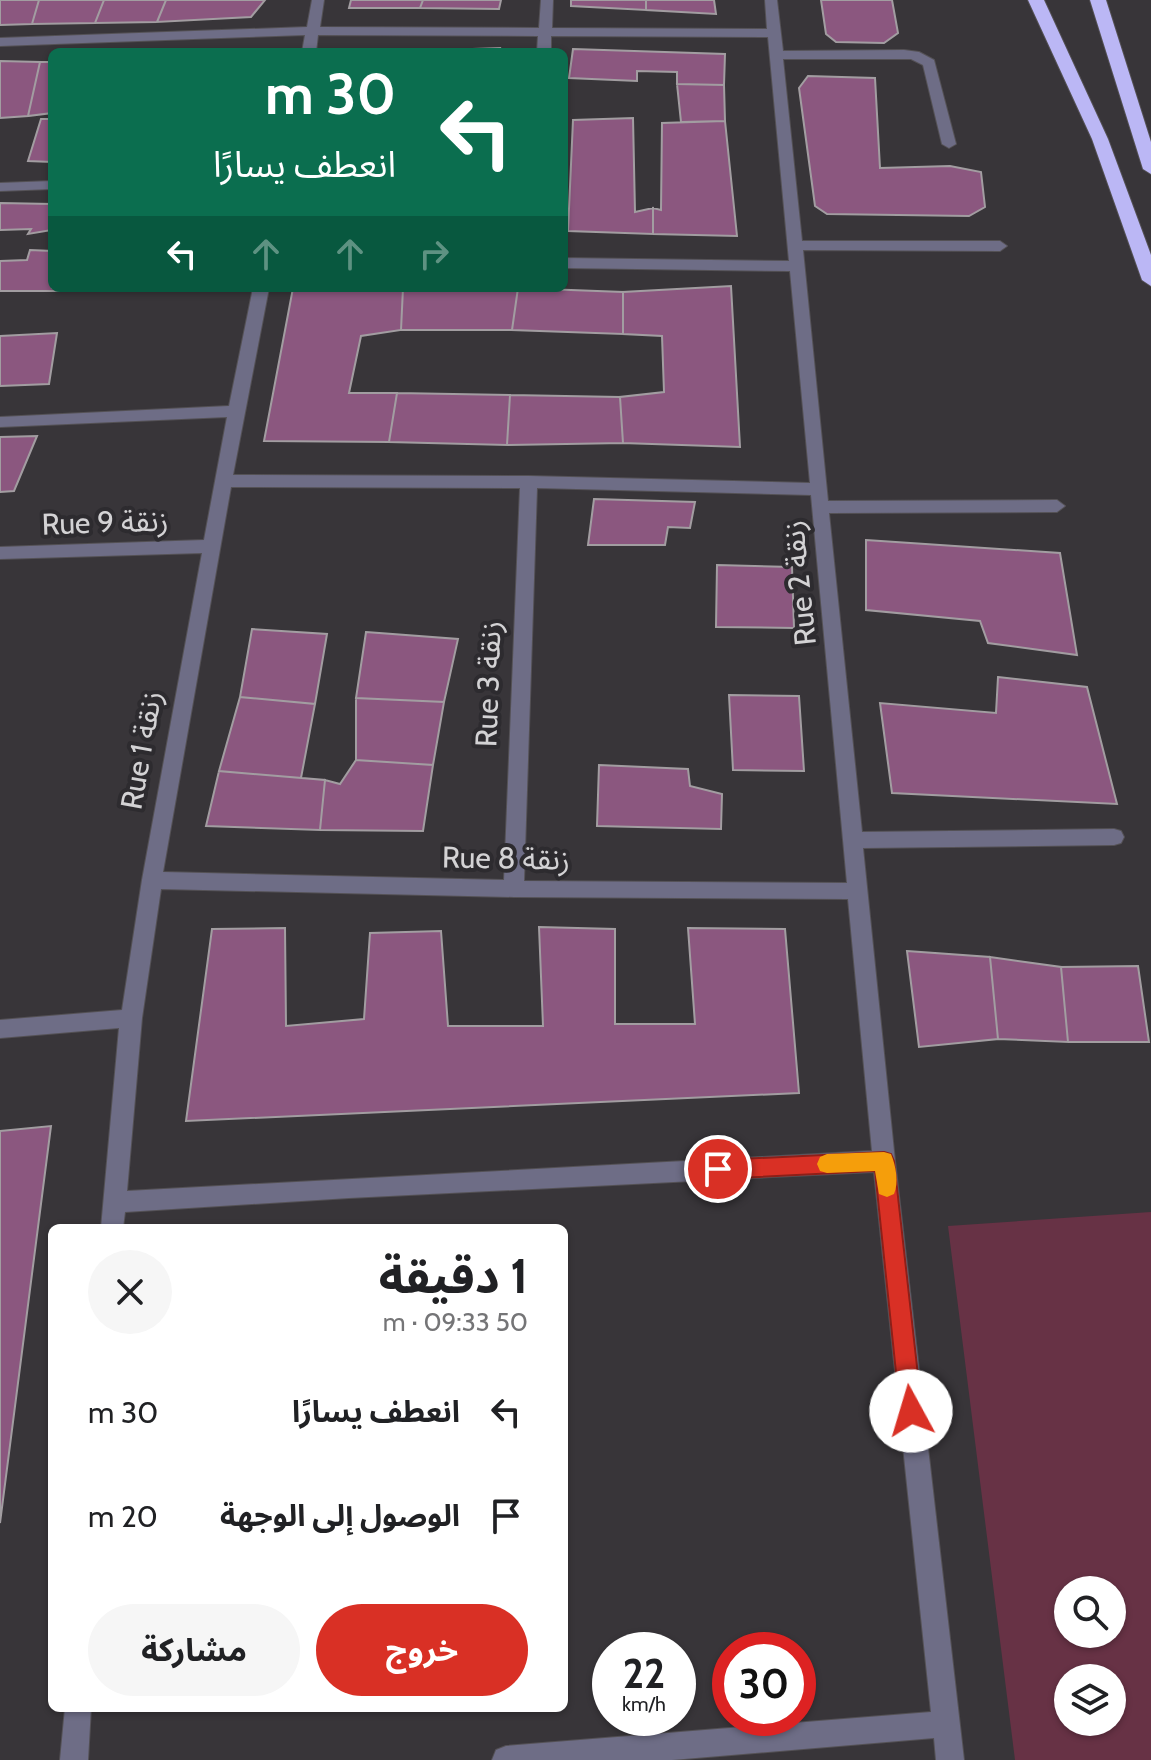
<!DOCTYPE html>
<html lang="ar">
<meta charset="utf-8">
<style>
:root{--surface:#fff;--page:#f6f6f6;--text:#202124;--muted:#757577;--accent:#d93025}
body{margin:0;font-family:Cabin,"Noto Sans Arabic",sans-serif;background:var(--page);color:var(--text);direction:rtl;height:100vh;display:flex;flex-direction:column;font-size:30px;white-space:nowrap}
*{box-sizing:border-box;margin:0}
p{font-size:26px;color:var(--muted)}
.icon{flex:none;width:44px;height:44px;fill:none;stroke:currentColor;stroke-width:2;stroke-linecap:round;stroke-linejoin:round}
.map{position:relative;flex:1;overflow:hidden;direction:ltr}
.sheet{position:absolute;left:48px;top:1224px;width:520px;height:488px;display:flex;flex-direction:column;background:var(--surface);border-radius:12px;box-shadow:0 2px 6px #0004;direction:rtl}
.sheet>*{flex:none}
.guide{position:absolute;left:48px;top:48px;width:520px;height:244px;border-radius:12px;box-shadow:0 2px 6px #0004;direction:rtl;background:#0b6e4f;color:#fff;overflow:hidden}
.tools{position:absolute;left:1054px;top:1576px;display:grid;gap:16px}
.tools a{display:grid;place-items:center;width:72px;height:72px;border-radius:50%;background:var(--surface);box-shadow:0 2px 6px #0004;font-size:40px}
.speed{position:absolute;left:592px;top:1632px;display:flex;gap:16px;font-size:40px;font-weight:700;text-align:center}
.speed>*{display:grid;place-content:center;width:104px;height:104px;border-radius:50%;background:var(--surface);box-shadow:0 2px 6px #0004;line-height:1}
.speed small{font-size:20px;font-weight:400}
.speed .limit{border:12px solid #d22;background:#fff;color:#111}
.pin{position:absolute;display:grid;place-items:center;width:68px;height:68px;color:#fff;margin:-34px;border:4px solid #fff;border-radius:50%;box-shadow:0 2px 8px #0007}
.me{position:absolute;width:88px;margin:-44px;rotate:354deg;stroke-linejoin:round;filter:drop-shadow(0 0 6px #0008)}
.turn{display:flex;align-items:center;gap:28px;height:168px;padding:0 40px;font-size:36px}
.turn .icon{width:104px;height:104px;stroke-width:2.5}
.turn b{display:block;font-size:56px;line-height:68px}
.lanes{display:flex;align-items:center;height:76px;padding:0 40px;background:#0003;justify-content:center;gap:40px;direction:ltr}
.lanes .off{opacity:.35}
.round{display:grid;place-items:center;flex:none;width:84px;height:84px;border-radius:42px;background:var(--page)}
.head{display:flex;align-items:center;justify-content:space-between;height:136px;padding:0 40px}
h1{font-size:48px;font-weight:700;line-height:60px}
.action{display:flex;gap:16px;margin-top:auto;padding:16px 40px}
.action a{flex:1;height:92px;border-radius:48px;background:var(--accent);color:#fff;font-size:32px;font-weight:700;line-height:92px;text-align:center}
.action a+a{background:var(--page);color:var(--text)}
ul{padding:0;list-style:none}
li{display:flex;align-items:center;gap:24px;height:104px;padding:0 40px}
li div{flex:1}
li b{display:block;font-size:30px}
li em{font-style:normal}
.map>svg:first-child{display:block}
.green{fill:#673245;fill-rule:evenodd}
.building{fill:#8b577f;stroke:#a29da1;stroke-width:2}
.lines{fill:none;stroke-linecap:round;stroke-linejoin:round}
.minor-casing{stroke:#545155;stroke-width:2}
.highway-casing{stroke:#545155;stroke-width:2}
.minor{fill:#6e6d86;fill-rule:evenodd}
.highway{fill:#bbb7f5;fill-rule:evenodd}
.route{fill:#d93025;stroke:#8d1f18;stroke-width:2}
.slow{fill:#f59e0b}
.labels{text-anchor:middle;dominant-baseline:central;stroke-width:8;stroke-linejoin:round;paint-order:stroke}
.street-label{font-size:30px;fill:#d3d2d4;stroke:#2d2b2f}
</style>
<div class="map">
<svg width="1151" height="1760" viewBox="0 0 1151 1760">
<rect width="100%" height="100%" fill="#383539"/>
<!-- green -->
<path class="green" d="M 1151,1212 L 1151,1760 L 1015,1760 L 948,1226 ZM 1068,1590 L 1112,1590 L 1112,1634 L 1068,1634 ZM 1068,1678 L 1112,1678 L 1112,1722 L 1068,1722 Z"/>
<!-- building -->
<path class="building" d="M 0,0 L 39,0 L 32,24 L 0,25 Z
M 39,0 L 104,0 L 95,23 L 32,24 Z
M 104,0 L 166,0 L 157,22 L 95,23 Z
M 166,0 L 265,0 L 251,17 L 157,22 Z
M 351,0 L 423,0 L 420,8 L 349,8 Z
M 423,0 L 501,0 L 499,9 L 420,8 Z
M 571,0 L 646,0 L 646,10 L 571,6 Z
M 646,0 L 714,0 L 716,14 L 646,10 Z
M 821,0 L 892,0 L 898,33 L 884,43 L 836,42 L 826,34 Z
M 500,48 L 499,52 L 416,52 L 416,51 Z
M 573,49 L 725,54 L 724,85 L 677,84 L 677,72 L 637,71 L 637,81 L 569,78 Z
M 0,61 L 40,62 L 28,116 L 0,118 Z
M 40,62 L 52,62 L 52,113 L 28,116 Z
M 808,76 L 875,78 L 880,168 L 950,166 L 981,172 L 985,207 L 969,216 L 827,214 L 815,206 L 799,88 Z
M 677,84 L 724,85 L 725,121 L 681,122 Z
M 633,118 L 635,212 L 653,208 L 653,234 L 568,231 L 573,120 Z
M 41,119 L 52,119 L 52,162 L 28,161 Z
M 725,121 L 737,236 L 653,234 L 653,208 L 661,210 L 662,123 Z
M 0,203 L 52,204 L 52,230 L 28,234 L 31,229 L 0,230 Z
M 30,250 L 52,251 L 52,288 L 84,288 L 83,291 L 0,291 L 0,261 L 27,260 Z
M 731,286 L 740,447 L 623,443 L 620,397 L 664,392 L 662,336 L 623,334 L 623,292 Z
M 293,288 L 403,288 L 401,330 L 361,336 L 349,393 L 397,393 L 389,442 L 264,441 Z
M 403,288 L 518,288 L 512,330 L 401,330 Z
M 518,288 L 623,292 L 623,334 L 512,330 Z
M 57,333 L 49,384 L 0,386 L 0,336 Z
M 397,393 L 510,395 L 507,445 L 389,442 Z
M 510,395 L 620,397 L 623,443 L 507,445 Z
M 37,436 L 14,491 L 0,492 L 0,437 Z
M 594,499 L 695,502 L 690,528 L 668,527 L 665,545 L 588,545 Z
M 866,540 L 1060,553 L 1077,655 L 988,643 L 980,621 L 866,610 Z
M 717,565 L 792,567 L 794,628 L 716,627 Z
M 252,629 L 327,634 L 315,704 L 240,697 Z
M 366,632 L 458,639 L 444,702 L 356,698 Z
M 998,677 L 1087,687 L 1117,804 L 892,793 L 880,703 L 996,713 Z
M 729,695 L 799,696 L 804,771 L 733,770 Z
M 240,697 L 315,704 L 301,778 L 219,771 Z
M 356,698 L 444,702 L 433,765 L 356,760 Z
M 356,760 L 433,765 L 423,831 L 320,830 L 325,780 L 340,784 Z
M 599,765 L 688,769 L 690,786 L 722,794 L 721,829 L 597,826 Z
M 219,771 L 325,780 L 320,830 L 206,826 Z
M 539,927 L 615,929 L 615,1024 L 695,1024 L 688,928 L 785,929 L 799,1093 L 186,1121 L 212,929 L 285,928 L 286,1026 L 364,1019 L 370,933 L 441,931 L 448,1026 L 543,1026 Z
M 907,951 L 990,957 L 998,1039 L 919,1047 Z
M 990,957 L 1061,967 L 1068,1042 L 998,1039 Z
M 1138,966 L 1149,1042 L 1068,1042 L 1061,967 Z
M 51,1126 L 0,1523 L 0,1131 Z"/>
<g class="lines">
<defs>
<path id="minor" d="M 312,0 L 324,0 L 320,27 L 539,28 L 541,0 L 553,0 L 552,28 L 767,29 L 765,0 L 777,0 L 783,51 L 904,50 L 919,52 L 934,60 L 956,144 L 949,148 L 942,144 L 923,65 L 911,59 L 783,59 L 802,241 L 1000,241 L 1007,246 L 1000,251 L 803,250 L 828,501 L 1057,500 L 1065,506 L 1057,512 L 829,513 L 862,832 L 1114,829 L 1121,831 L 1124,837 L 1121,843 L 1114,845 L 863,848 L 895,1161 L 964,1760 L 936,1760 L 934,1738 L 672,1760 L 492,1760 L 496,1750 L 506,1746 L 931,1712 L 874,1172 L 349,1198 L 125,1212 L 123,1228 L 101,1228 L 119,1028 L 0,1038 L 0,1020 L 122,1010 L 142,880 L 202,553 L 0,559 L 0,547 L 204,540 L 227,417 L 0,427 L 0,417 L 229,406 L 253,288 L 269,288 L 233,475 L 529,476 L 810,483 L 790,271 L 564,268 L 564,258 L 789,261 L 768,37 L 551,36 L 551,52 L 537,52 L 538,36 L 318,35 L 316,52 L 302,52 L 305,35 L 0,46 L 0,38 L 307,27 ZM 231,487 L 520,488 L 504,880 L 163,872 ZM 537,488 L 811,495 L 847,883 L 524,881 ZM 161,889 L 514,897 L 848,899 L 872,1151 L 127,1191 L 142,1018 Z
M 52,181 L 52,189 L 0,191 L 0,183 Z
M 65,1708 L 91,1708 L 88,1760 L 60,1760 Z"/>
<path id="highway" d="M 1028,0 L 1044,0 L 1108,139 L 1151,255 L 1151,286 L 1142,280 L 1092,139 Z
M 1090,0 L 1106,0 L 1151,142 L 1151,174 L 1143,169 Z"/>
</defs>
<!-- minor casing -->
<use href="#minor" class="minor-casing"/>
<!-- highway casing -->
<use href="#highway" class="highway-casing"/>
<!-- minor -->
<use href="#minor" class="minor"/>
<!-- highway -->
<use href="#highway" class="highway"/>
</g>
<!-- route -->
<path class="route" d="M 884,1152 L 891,1154 L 894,1161 L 922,1411 L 919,1419 L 911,1422 L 904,1419 L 900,1411 L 875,1171 L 718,1179 L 711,1176 L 708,1169 L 711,1163 L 718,1160 Z"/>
<!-- slow -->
<path class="slow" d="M 884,1152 L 891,1154 C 896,1166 899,1183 894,1194 L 887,1197 L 879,1194 L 875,1171 L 827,1173 L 820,1171 L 817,1164 L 820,1157 L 827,1154 Z"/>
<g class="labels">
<!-- street labels -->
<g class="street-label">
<text transform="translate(105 522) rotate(-2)">Rue 9 زنقة</text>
<text transform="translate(799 583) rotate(-96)">Rue 2 زنقة</text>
<text transform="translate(488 684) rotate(-88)">Rue 3 زنقة</text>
<text transform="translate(141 750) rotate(-80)">Rue 1 زنقة</text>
<text transform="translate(506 858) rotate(1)">Rue 8 زنقة</text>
</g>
</g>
</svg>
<div class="tools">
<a><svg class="icon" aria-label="search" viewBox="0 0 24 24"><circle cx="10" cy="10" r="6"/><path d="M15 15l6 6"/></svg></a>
<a><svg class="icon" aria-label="layers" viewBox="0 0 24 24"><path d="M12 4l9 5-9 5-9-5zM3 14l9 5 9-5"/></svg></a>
</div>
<div class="speed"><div>22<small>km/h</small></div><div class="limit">30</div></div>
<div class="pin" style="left:718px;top:1169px;background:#d93025"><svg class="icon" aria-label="arrive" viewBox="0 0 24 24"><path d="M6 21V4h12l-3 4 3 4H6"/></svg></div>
<svg class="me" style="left:911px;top:1411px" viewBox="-20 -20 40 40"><circle r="19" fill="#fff"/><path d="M0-13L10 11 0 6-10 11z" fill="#d93025"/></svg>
<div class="guide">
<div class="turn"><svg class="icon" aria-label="left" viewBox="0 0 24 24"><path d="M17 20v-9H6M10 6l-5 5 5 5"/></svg><div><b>30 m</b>انعطف يسارًا</div></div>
<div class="lanes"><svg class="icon" aria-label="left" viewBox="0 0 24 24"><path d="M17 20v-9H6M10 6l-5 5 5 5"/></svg><svg class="icon off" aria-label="ahead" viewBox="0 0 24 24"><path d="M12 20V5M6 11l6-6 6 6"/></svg><svg class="icon off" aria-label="ahead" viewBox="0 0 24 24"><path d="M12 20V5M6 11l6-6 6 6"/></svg><svg class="icon off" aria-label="right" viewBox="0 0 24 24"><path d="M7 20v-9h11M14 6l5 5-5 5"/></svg></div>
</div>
<section class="sheet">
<div class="head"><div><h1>1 دقيقة</h1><p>50 m · 09:33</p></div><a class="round"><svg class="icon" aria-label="close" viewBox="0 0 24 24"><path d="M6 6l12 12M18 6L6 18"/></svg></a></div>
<ul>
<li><svg class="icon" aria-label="left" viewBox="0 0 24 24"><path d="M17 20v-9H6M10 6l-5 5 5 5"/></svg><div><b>انعطف يسارًا</b></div><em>30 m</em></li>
<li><svg class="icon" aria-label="arrive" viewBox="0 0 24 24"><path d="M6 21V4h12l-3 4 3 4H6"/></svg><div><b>الوصول إلى الوجهة</b></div><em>20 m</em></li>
</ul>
<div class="action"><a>خروج</a><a>مشاركة</a></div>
</section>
</div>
